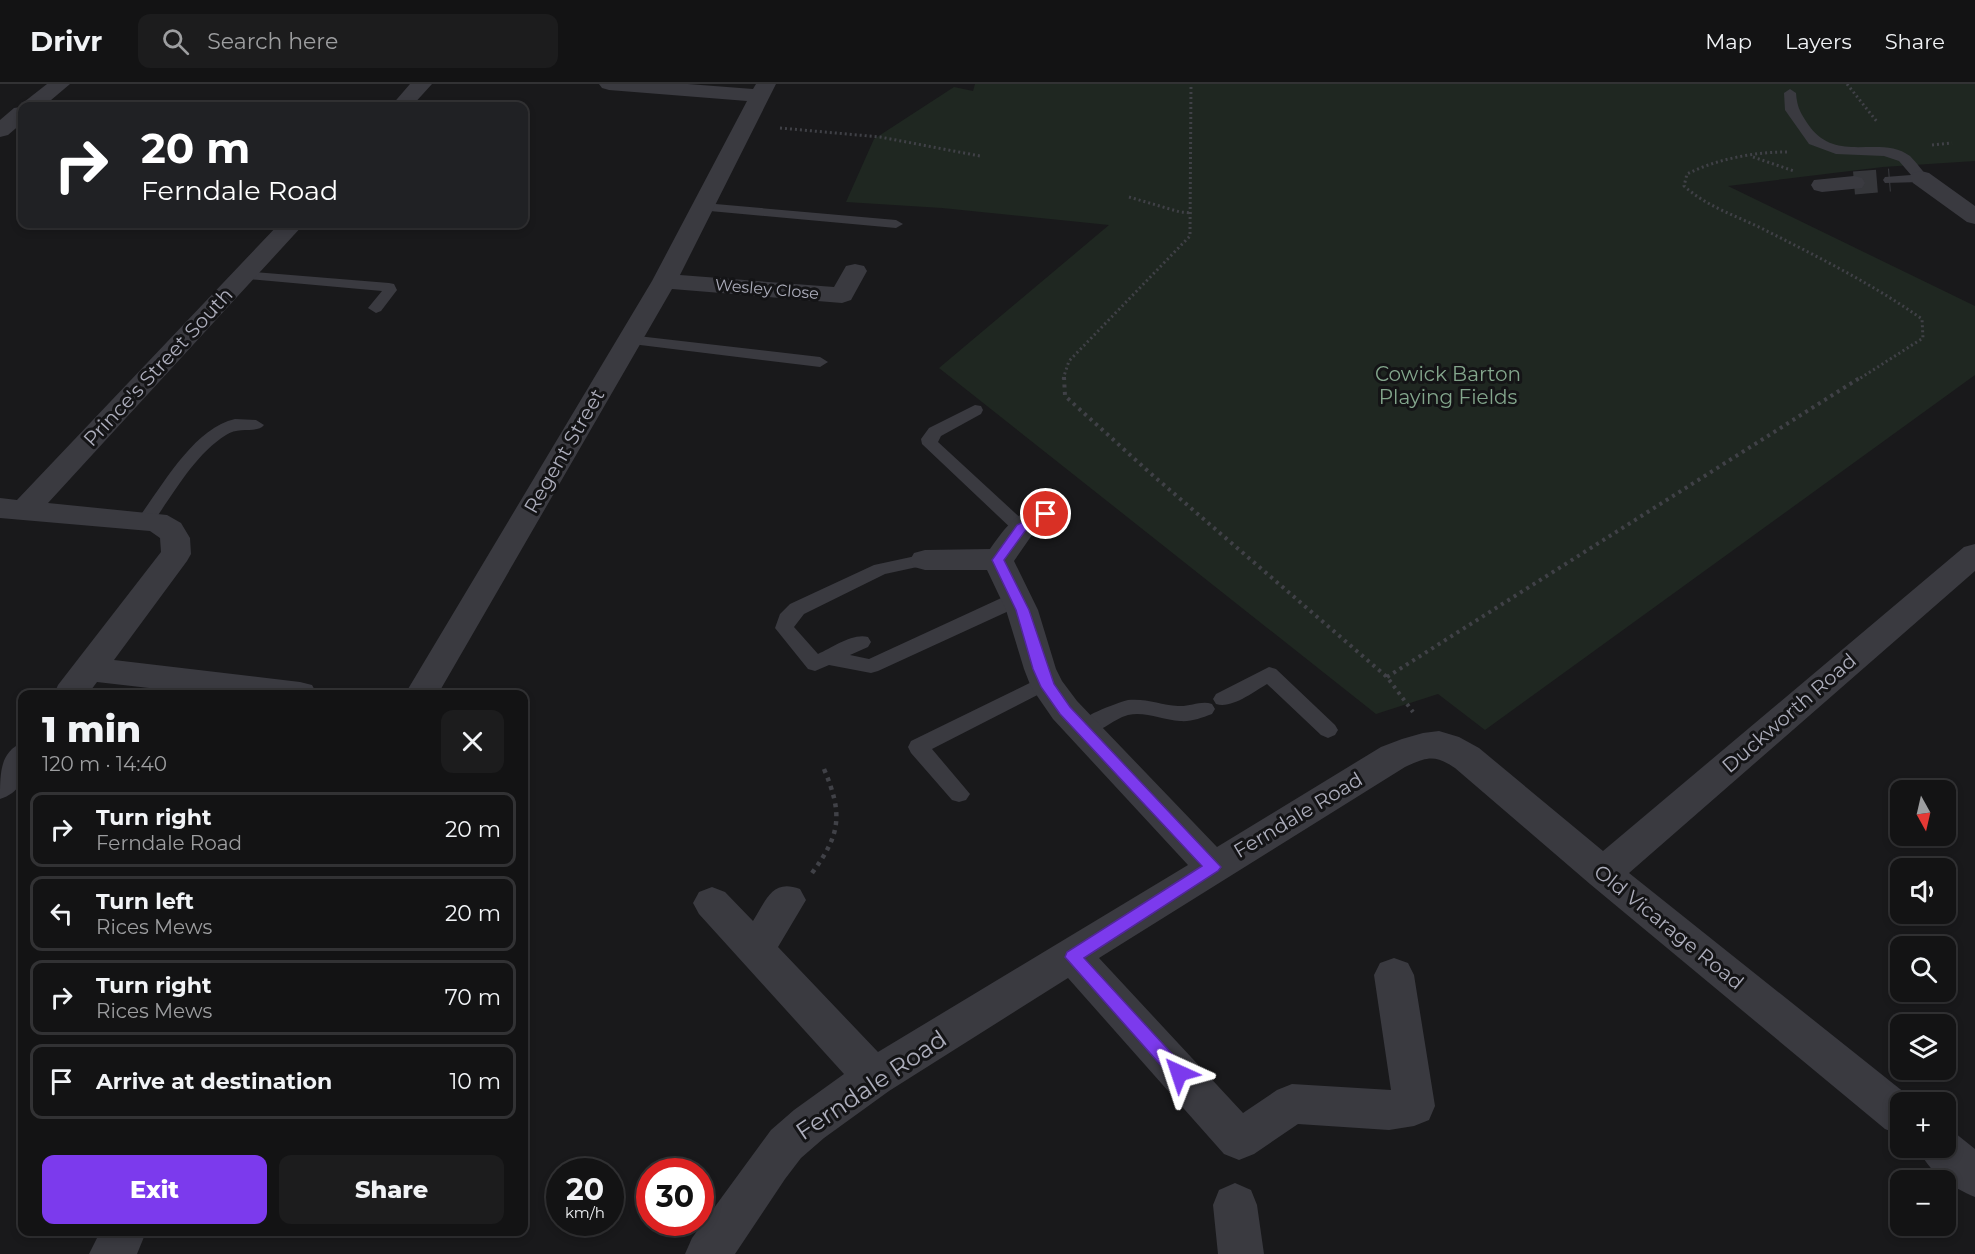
<!DOCTYPE html>
<meta charset="utf-8">
<style>
:root{--surface:#131314;--page:#1c1c1d;--text:#f1f3f6;--muted:#9d9ea0;--line:#323234;--accent:#7c3aed}
body{margin:0;font-family:Montserrat,sans-serif;background:var(--page);color:var(--text);height:100vh;display:flex;flex-direction:column;font-size:22px;white-space:nowrap}
*{box-sizing:border-box;margin:0}
p{font-size:20px;color:var(--muted)}
.icon{flex:none;width:33px;height:33px;fill:none;stroke:currentColor;stroke-width:2;stroke-linecap:round;stroke-linejoin:round}
.map{position:relative;flex:1;overflow:hidden}
.details{position:absolute;left:18px;top:606px;width:510px;height:546px;display:flex;flex-direction:column;background:var(--surface);border-radius:12px;box-shadow:0 3px 9px #0003,0 0 0 2px var(--line)}
.details>*{flex:none}
.hud{position:absolute;left:18px;top:18px;width:510px;height:126px;border-radius:12px;box-shadow:0 3px 9px #0003,0 0 0 2px var(--line);background:#202124;color:#fff;overflow:hidden}
.needle{width:39px;rotate:172deg}
.tools{position:absolute;left:1890px;top:696px;display:grid;gap:12px}
.tools a{display:grid;place-items:center;width:66px;height:66px;border-radius:12px;background:var(--surface);box-shadow:0 3px 9px #0003,0 0 0 2px var(--line);font-size:30px}
.speed{position:absolute;left:546px;top:1074px;display:flex;gap:12px;font-size:30px;font-weight:700;text-align:center}
.speed>*{display:grid;place-content:center;width:78px;height:78px;border-radius:50%;background:var(--surface);box-shadow:0 3px 9px #0003,0 0 0 2px var(--line);line-height:1}
.speed small{font-size:15px;font-weight:400}
.speed .limit{border:9px solid #d22;background:#fff;color:#111}
.pin{position:absolute;display:grid;place-items:center;width:51px;height:51px;color:#fff;margin:-26px;border:3px solid #fff;border-radius:50%;box-shadow:0 2px 6px #0007}
.me{position:absolute;width:66px;margin:-33px;rotate:318deg;stroke-linejoin:round;filter:drop-shadow(0 0 4px #0008)}
.turn{display:flex;align-items:center;gap:21px;height:126px;padding:0 24px;font-size:27px}
.turn .icon{width:78px;height:78px;stroke-width:2.5}
.turn b{display:block;font-size:42px;line-height:51px}
.round{display:grid;place-items:center;flex:none;width:63px;height:63px;border-radius:12px;background:var(--page)}
.head{display:flex;align-items:center;justify-content:space-between;height:102px;padding:0 24px}
h1{font-size:36px;font-weight:800;line-height:45px}
.cta{display:flex;gap:12px;margin-top:auto;padding:12px 24px}
.cta a{flex:1;height:69px;border-radius:12px;background:var(--accent);color:#fff;font-size:24px;font-weight:800;line-height:69px;text-align:center}
.cta a+a{background:var(--page);color:var(--text)}
ul{padding:0;list-style:none}
li{display:flex;align-items:center;gap:18px;height:75px;margin:0 12px 9px;padding:0 12px;border:3px solid var(--line);border-radius:12px}
li div{flex:1}
li b{display:block;font-size:22px}
li em{font-style:normal}
header{display:flex;align-items:center;gap:36px;box-sizing:border-box;height:84px;padding:0 30px;background:var(--surface);border-bottom:2px solid var(--line)}
header strong{font-size:28px}
nav{display:flex;gap:33px;margin-inline-start:auto;font-size:21px}
.search{width:420px;height:54px;background:var(--page);display:flex;align-items:center;gap:15px;box-sizing:border-box;padding:0 21px;border-radius:12px;color:var(--muted);font-size:22px}
.map>svg:first-child{display:block}
.green{fill:#1f2721}
.lines{fill:none;stroke-linecap:round;stroke-linejoin:round}
.minor-tunnel{stroke:#36373b;stroke-width:23;stroke-dasharray:23 12;stroke-linecap:butt}
.path-far2{stroke:#404147;stroke-width:3;stroke-dasharray:2 3;stroke-linecap:butt}
.path-far1{stroke:#404147;stroke-width:4;stroke-dasharray:3 4.5;stroke-linecap:butt}
.path{stroke:#404147;stroke-width:4.5;stroke-dasharray:4 5;stroke-linecap:butt}
.service{fill:#3a3a40;fill-rule:evenodd}
.minor{fill:#3a3a40;fill-rule:evenodd}
.route{fill:#7c3aed;stroke:#51269a;stroke-width:1.5}
.labels{text-anchor:middle;dominant-baseline:central;stroke-width:6;stroke-linejoin:round;paint-order:stroke}
.far-street-label{font-size:16px;fill:#acadbb;stroke:#141416}
.street-label{font-size:20px;fill:#acadbb;stroke:#141416}
.park-label{font-size:20px;fill:#83a68c;stroke:#141416}
.near-street-label{font-size:24px;fill:#acadbb;stroke:#141416}
</style>
<header>
<strong>Drivr</strong>
<div class="search"><svg class="icon" aria-label="search" viewBox="0 0 24 24"><circle cx="10" cy="10" r="6"/><path d="M15 15l6 6"/></svg>Search here</div>
<nav><a>Map</a><a>Layers</a><a>Share</a></nav>
</header>
<div class="map">
<svg width="1975" height="1170" viewBox="0 0 1975 1170">
<rect width="100%" height="100%" fill="#19191b"/>
<!-- green -->
<path class="green" d="M 975,0 L 1975,0 L 1975,77 L 1883,83 L 1728,102 L 1975,222 L 1975,291 L 1485,646 L 1438,610 L 1376,630 L 939,284 L 1109,141 L 942,124 L 846,118 L 874,55 L 954,3 L 973,7 Z"/>
<g class="lines">
<!-- minor-tunnel -->
<path class="minor-tunnel" d="M 1854,99 L 1890,96"/>
<!-- path-far2 -->
<path class="path-far2" d="M 1847,0 L 1878,39
M 780,44 L 880,53 L 980,72
M 1932,61 L 1952,59
M 1787,68 C 1754,68 1717,75 1687,90 L 1684,102 C 1706,122 1734,131 1761,144 C 1816,172 1871,199 1922,235 L 1923,254 L 1859,295
M 1753,73 L 1794,87
M 1129,113 L 1180,128 L 1192,129
M 1063,295 L 1069,277 L 1190,152 L 1191,0"/>
<!-- path-far1 -->
<path class="path-far1" d="M 1064,293 L 1065,312 L 1149,388 L 1387,593 L 1413,628
M 1387,593 L 1861,293"/>
<!-- path -->
<path class="path" d="M 812,789 C 841,750 843,730 824,685"/>
<!-- service -->
<path class="service" d="M 1790,5 L 1796,9 C 1797,24 1801,30 1810,43 C 1838,80 1881,50 1910,72 C 1916,78 1923,87 1928,94 L 1921,98 L 1885,99 L 1883,96 L 1885,93 L 1911,91 L 1899,77 L 1884,72 L 1836,70 L 1809,60 L 1785,26 L 1784,9 Z
M 704,119 L 896,136 L 903,140 L 896,144 L 699,126 L 697,123 L 699,120 Z
M 243,187 L 389,199 L 394,200 L 397,206 L 381,227 L 376,229 L 368,224 L 382,207 L 238,194 L 236,191 L 238,188 Z
M 629,251 L 820,273 L 828,278 L 820,283 L 624,259 L 621,256 Z
M 975,321 L 981,322 L 983,326 L 981,330 L 941,352 L 938,358 L 1027,440 L 1030,444 L 1027,448 L 1015,448 L 922,360 L 921,355 L 929,344 Z
M 235,335 L 256,336 L 264,341 C 257,350 239,342 226,351 C 194,371 173,411 151,441 L 139,441 L 136,437 L 139,433 C 163,401 194,344 235,335 Z
M 925,470 L 931,472 L 934,476 L 931,480 L 885,490 L 804,530 L 794,543 L 818,570 C 832,564 852,549 868,553 L 871,558 L 868,563 L 850,571 L 869,575 L 1010,510 L 1017,508 L 1024,510 L 1026,515 L 1024,520 L 878,587 L 871,589 L 829,581 L 815,587 L 808,585 L 775,544 L 780,530 L 790,520 L 874,481 Z
M 1269,583 L 1276,585 L 1335,641 L 1338,646 L 1335,651 L 1328,654 L 1321,651 L 1267,600 C 1253,608 1232,625 1216,620 L 1213,615 L 1216,610 Z
M 1046,591 L 1053,593 L 1056,598 L 1053,603 L 932,665 L 970,710 L 966,716 L 959,718 L 952,716 L 911,669 L 908,663 L 911,657 Z
M 1128,616 C 1146,614 1161,621 1178,622 C 1190,623 1201,616 1212,620 L 1215,625 L 1212,630 C 1201,634 1191,638 1180,637 C 1163,636 1145,627 1128,631 C 1110,636 1094,656 1076,650 L 1073,645 C 1080,632 1114,620 1128,616 Z"/>
<!-- minor -->
<path class="minor" d="M 47,0 L 70,0 L 44,22 L 22,22 L 22,39 L 8,51 L 0,53 L 0,36 L 14,24 L 21,23 L 24,18 Z
M 410,0 L 432,0 L 412,22 L 391,22 Z
M 599,0 L 688,0 L 753,5 L 756,0 L 776,0 L 680,191 L 834,203 L 846,182 L 855,180 L 864,182 L 867,187 L 851,216 L 842,219 L 672,205 L 438,610 L 405,610 L 652,197 L 747,17 L 609,6 L 602,4 Z
M 1921,87 L 1929,89 L 1975,122 L 1975,140 L 1967,138 L 1913,99 L 1910,94 L 1913,89 Z
M 1854,92 L 1862,94 L 1865,99 L 1862,104 L 1822,108 L 1814,106 L 1811,101 L 1814,96 Z
M 279,140 L 304,140 L 48,419 L 167,431 L 181,439 L 190,454 L 191,470 L 187,477 L 114,576 L 300,598 L 312,601 L 317,610 L 201,610 L 97,598 L 88,610 L 54,610 L 58,601 L 161,468 L 160,454 L 150,447 L 0,434 L 0,414 L 17,416 Z
M 1046,420 L 1057,423 L 1061,430 L 1057,437 L 1032,451 L 1014,477 L 1038,526 L 1056,585 L 1062,597 L 1077,617 L 1217,763 L 1381,663 L 1402,655 L 1423,649 L 1439,647 L 1459,653 L 1479,664 L 1603,767 L 1964,463 L 1975,460 L 1975,487 L 1629,789 L 1915,1017 L 1900,1018 L 1900,1051 L 1885,1045 L 1590,800 L 1455,684 C 1434,670 1427,673 1405,683 L 1099,874 L 1243,1029 L 1277,1006 L 1292,1000 L 1391,1006 L 1374,891 L 1380,879 L 1394,874 L 1408,879 L 1414,891 L 1435,1022 L 1429,1036 L 1414,1042 L 1389,1046 L 1298,1040 L 1254,1070 L 1239,1076 L 1224,1070 L 1068,894 L 889,1007 L 824,1054 L 801,1074 L 785,1095 L 735,1170 L 685,1170 L 692,1154 L 771,1046 L 794,1026 L 844,990 L 699,830 L 693,819 L 699,808 L 712,803 L 725,808 L 753,837 C 767,815 772,795 800,805 L 806,816 L 778,863 L 878,968 L 1188,781 L 1053,635 L 1031,603 L 1024,585 L 1006,526 L 987,486 L 925,486 L 914,483 L 910,476 L 914,469 L 925,466 L 990,465 C 1007,441 1016,428 1046,420 Z
M 22,659 C 25,683 28,706 0,715 C 0,689 0,668 22,659 Z
M 1946,1046 L 1955,1049 L 1975,1065 L 1975,1113 C 1953,1104 1926,1087 1919,1064 L 1946,1064 Z
M 1235,1099 L 1251,1106 L 1257,1121 L 1264,1170 L 1218,1170 L 1213,1121 L 1219,1106 Z
M 100,1148 L 146,1148 L 137,1170 L 89,1170 Z"/>
</g>
<!-- route -->
<path class="route" d="M 1046,426 L 1050,427 L 1052,430 L 1050,433 L 1025,447 L 1004,476 L 1029,526 L 1054,600 L 1070,623 L 1221,783 L 1218,787 L 1084,874 L 1185,984 L 1187,989 L 1185,995 L 1179,997 L 1173,995 L 1065,873 L 1067,868 L 1202,782 L 1060,630 L 1041,603 L 1033,585 L 1016,526 L 992,476 L 1017,441 Z"/>
<g class="labels">
<!-- far-street labels -->
<g class="far-street-label">
<text transform="translate(767 205) rotate(5)">Wesley Close</text>
</g>
<!-- street labels -->
<g class="street-label">
<text transform="translate(158 283) rotate(-47)">Prince's Street South</text>
<text transform="translate(564 367) rotate(-60)">Regent Street</text>
<text transform="translate(1789 629) rotate(-41)">Duckworth Road</text>
<text transform="translate(1298 731) rotate(-31)">Ferndale Road</text>
<text transform="translate(1669 843) rotate(39)">Old Vicarage Road</text>
</g>
<!-- park labels -->
<g class="park-label">
<text x="1448" y="290">Cowick Barton<tspan x="1448" dy="23">Playing Fields</tspan></text>
</g>
<!-- near-street labels -->
<g class="near-street-label">
<text transform="translate(871 1001) rotate(-34)">Ferndale Road</text>
</g>
</g>
</svg>
<div class="tools">
<a><svg class="needle" viewBox="-14 -14 28 28"><path d="M0-13l5 13h-10z" fill="#e53935"/><path d="M0 13l5-13h-10z" fill="#9d9ea0"/></svg></a>
<a><svg class="icon" aria-label="sound" viewBox="0 0 24 24"><path d="M4 9h4l5-4v14l-5-4H4zM17 9q2 3 0 6"/></svg></a>
<a><svg class="icon" aria-label="search" viewBox="0 0 24 24"><circle cx="10" cy="10" r="6"/><path d="M15 15l6 6"/></svg></a>
<a><svg class="icon" aria-label="layers" viewBox="0 0 24 24"><path d="M12 4l9 5-9 5-9-5zM3 14l9 5 9-5"/></svg></a>
<a>+</a>
<a>−</a>
</div>
<div class="speed"><div>20<small>km/h</small></div><div class="limit">30</div></div>
<div class="pin" style="left:1046px;top:430px;background:#d93025"><svg class="icon" aria-label="arrive" viewBox="0 0 24 24"><path d="M6 21V4h12l-3 4 3 4H6"/></svg></div>
<svg class="me" style="left:1179px;top:989px" viewBox="-20 -20 40 40"><path d="M0-17L14 15 0 8-14 15z" fill="#7c3aed" stroke="#fff" stroke-width="4"/></svg>
<div class="hud">
<div class="turn"><svg class="icon" aria-label="right" viewBox="0 0 24 24"><path d="M7 20v-9h11M14 6l5 5-5 5"/></svg><div><b>20 m</b>Ferndale Road</div></div>
</div>
<section class="details">
<div class="head"><div><h1>1 min</h1><p>120 m · 14:40</p></div><a class="round"><svg class="icon" aria-label="close" viewBox="0 0 24 24"><path d="M6 6l12 12M18 6L6 18"/></svg></a></div>
<ul>
<li><svg class="icon" aria-label="right" viewBox="0 0 24 24"><path d="M7 20v-9h11M14 6l5 5-5 5"/></svg><div><b>Turn right</b><p>Ferndale Road</p></div><em>20 m</em></li>
<li><svg class="icon" aria-label="left" viewBox="0 0 24 24"><path d="M17 20v-9H6M10 6l-5 5 5 5"/></svg><div><b>Turn left</b><p>Rices Mews</p></div><em>20 m</em></li>
<li><svg class="icon" aria-label="right" viewBox="0 0 24 24"><path d="M7 20v-9h11M14 6l5 5-5 5"/></svg><div><b>Turn right</b><p>Rices Mews</p></div><em>70 m</em></li>
<li><svg class="icon" aria-label="arrive" viewBox="0 0 24 24"><path d="M6 21V4h12l-3 4 3 4H6"/></svg><div><b>Arrive at destination</b></div><em>10 m</em></li>
</ul>
<div class="cta"><a>Exit</a><a>Share</a></div>
</section>
</div>
